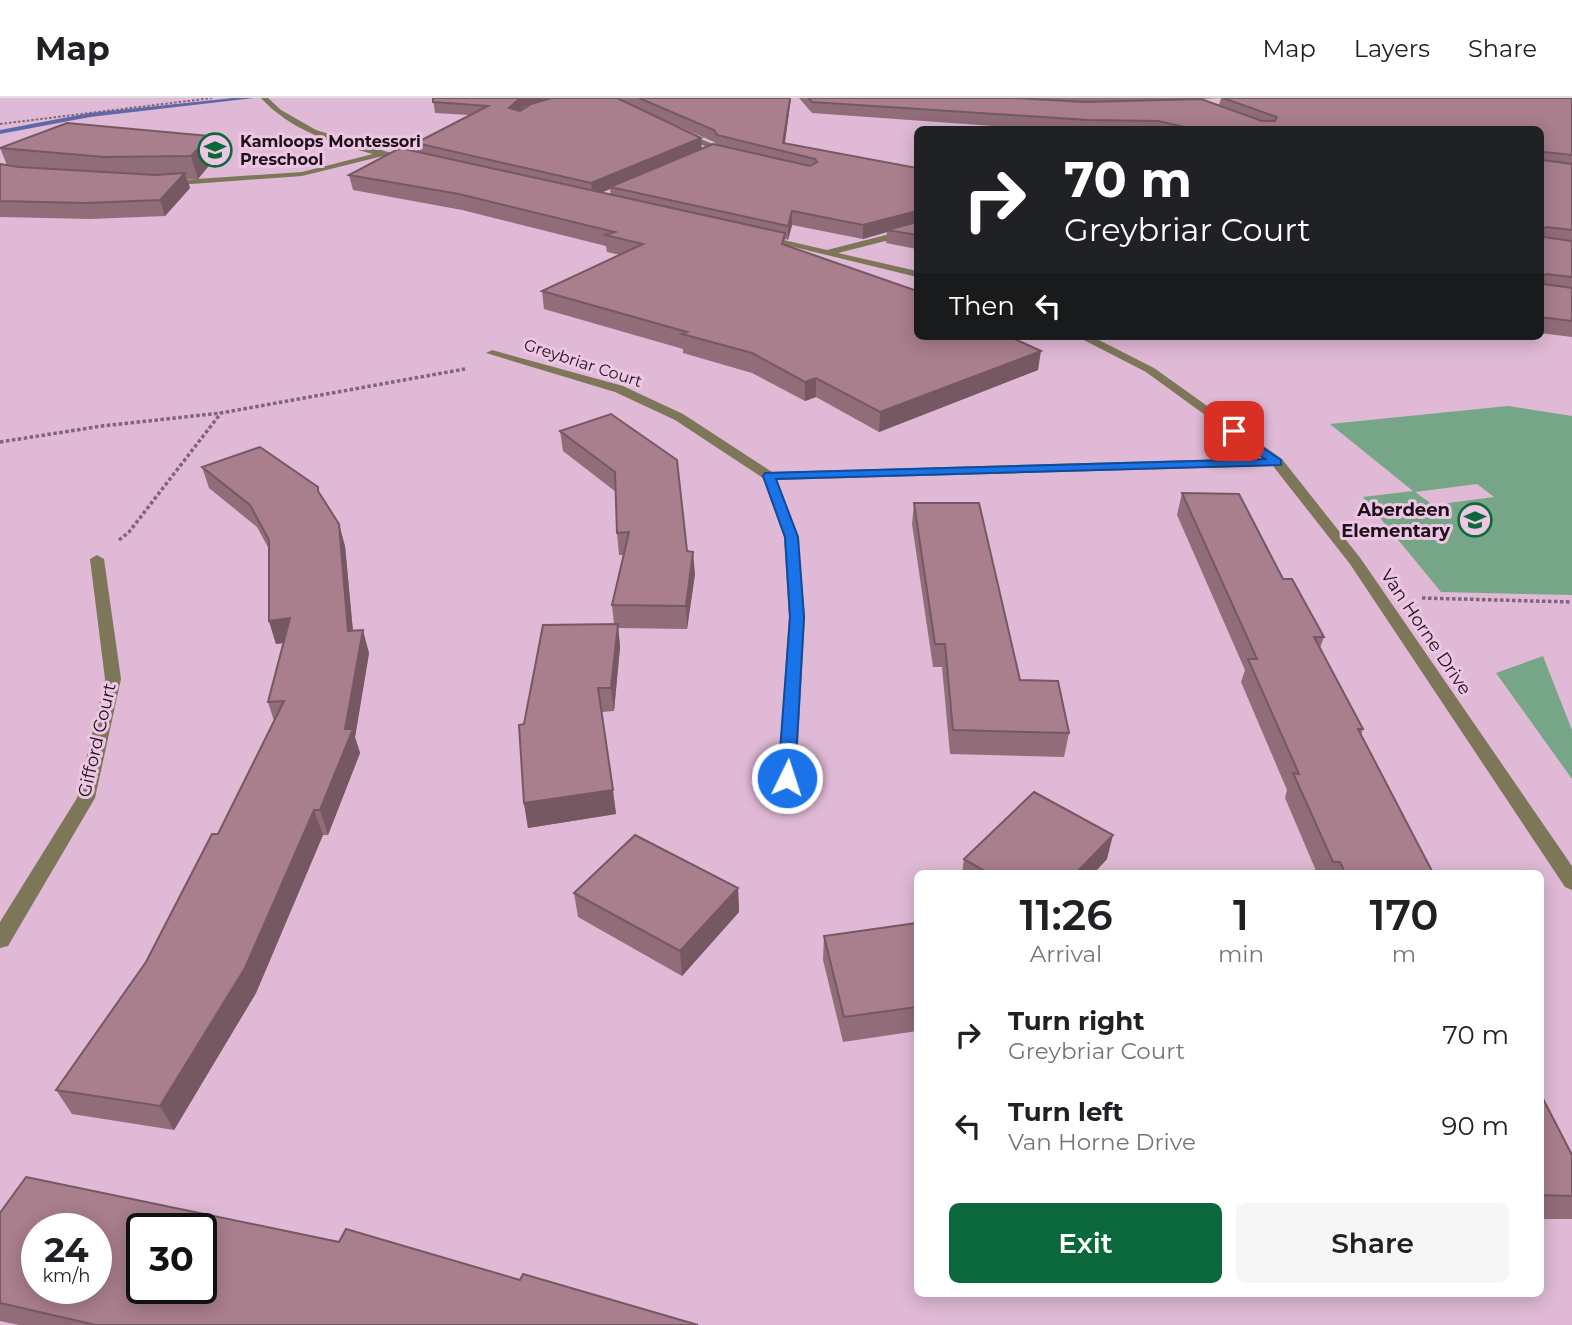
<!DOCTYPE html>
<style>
:root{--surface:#fff;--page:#f6f6f6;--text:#202124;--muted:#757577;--line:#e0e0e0;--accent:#0a683c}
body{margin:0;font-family:Montserrat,sans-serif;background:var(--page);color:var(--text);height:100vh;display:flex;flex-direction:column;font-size:26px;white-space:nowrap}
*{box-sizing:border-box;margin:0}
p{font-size:23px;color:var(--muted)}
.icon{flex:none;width:38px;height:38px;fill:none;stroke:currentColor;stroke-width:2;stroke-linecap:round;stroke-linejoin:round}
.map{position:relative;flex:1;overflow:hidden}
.sheet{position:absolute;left:914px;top:772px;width:630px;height:427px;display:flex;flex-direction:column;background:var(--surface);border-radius:10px;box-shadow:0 4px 18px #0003}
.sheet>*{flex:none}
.top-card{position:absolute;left:914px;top:28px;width:630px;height:214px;border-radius:10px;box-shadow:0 4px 18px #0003;background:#202124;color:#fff;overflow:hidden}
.speed{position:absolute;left:21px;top:1115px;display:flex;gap:14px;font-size:35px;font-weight:700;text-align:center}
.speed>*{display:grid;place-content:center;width:91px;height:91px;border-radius:50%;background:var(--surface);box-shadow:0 4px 18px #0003;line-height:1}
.speed small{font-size:18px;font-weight:400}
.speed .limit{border:4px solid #111;border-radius:10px;background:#fff;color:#111}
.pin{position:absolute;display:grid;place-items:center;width:60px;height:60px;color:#fff;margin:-30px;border-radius:14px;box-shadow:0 4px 10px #0006}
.me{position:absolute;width:77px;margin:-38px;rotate:4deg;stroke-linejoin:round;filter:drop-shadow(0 0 5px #0008)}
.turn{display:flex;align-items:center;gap:24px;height:147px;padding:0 35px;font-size:32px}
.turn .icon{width:91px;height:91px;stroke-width:2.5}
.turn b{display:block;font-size:49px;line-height:60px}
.then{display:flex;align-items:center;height:66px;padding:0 35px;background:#0003;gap:14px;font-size:26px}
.eta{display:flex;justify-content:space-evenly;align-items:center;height:119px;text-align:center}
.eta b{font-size:42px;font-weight:600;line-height:49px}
.primary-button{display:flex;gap:14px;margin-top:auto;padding:14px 35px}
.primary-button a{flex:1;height:80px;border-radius:10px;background:var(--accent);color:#fff;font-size:28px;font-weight:600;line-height:80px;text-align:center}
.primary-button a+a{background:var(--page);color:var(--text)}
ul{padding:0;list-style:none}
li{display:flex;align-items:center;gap:21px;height:91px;padding:0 35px}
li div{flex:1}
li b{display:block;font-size:26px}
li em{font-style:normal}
header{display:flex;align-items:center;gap:42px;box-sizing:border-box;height:98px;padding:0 35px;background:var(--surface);border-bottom:2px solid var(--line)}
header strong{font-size:33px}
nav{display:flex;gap:38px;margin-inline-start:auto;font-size:24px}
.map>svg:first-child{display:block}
.green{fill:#76a687;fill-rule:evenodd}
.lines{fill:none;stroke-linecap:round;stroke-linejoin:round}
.stream{fill:#5e68a6;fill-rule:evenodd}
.path-far1{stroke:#7f6578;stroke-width:2;stroke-dasharray:2.5 2;stroke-linecap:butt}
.path{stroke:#7f6578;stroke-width:3.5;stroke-dasharray:3.5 2.5;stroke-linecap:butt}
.minor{fill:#7e7659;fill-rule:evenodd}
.wall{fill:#916c79;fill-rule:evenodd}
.shaded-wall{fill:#765863}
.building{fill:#a97e8d;stroke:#765863;stroke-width:2;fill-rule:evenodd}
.route{fill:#1a73e8;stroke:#114b97;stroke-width:2}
.labels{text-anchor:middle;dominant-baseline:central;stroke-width:6;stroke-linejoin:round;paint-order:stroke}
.far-poi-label{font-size:16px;font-weight:bold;fill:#1d101a;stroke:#ecc6e2;text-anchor:start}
.far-street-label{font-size:16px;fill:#1d101a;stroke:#ecc6e2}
.poi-label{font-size:18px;font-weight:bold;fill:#1d101a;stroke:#ecc6e2;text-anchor:end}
.street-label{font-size:18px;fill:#1d101a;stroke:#ecc6e2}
</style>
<header>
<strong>Map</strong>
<nav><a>Map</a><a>Layers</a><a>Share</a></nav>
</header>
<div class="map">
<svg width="1572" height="1227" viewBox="0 0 1572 1227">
<rect width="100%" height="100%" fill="#dfb9d5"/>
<!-- green -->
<path class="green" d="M 1508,308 L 1572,318 L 1572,497 L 1441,494 L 1363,399 L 1413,393 L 1330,326 ZM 1477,386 L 1494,399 L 1433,407 L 1415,394 Z
M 1543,558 L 1572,632 L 1572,681 L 1496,575 Z"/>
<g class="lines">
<!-- stream -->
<path class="stream" d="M 233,0 L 254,0 L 90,19 L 0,36 L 0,32 L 90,15 Z"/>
<!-- path-far1 -->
<path class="path-far1" d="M 0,26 L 212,0"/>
<!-- path -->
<path class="path" d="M 0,344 L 102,328 L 221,315
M 119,442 L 129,434 L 221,315 L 465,271
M 1422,500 L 1572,504"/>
<!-- minor -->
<path class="minor" d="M 261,0 L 268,0 L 281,12 L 316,32 L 414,62 L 410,64 L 383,58 L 302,78 L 164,88 L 167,83 L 302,74 L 373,56 C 332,45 290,32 261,0 Z
M 679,32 L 713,46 L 716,53 L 709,55 L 707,49 L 676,36 Z
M 917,129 L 917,135 L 838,155 L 917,173 L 917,179 L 757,140 L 762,137 L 827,152 Z
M 1076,238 L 1091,238 L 1154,270 L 1282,361 L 1361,461 L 1572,768 L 1572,792 L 1565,789 L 1350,466 L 1273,368 L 777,382 L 798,439 L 805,519 L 796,680 L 794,685 L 780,685 L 778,680 L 789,519 L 784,439 L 763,380 L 675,322 L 615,294 L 486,255 L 492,252 L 623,288 L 683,316 L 772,374 L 1264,360 L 1146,274 Z
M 97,457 L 104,461 L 121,581 L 95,700 L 8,848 L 0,850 L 0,824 L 77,700 L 105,581 L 90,461 Z"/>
</g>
<!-- wall -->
<path class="wall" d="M 433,0 L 791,0 L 785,45 L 917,70 L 917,151 L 886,145 L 887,134 L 863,141 L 792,127 L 788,142 L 785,141 L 785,147 L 1038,272 L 879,334 L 816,299 L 805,303 L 752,275 L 683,255 L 683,251 L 544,211 L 542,193 L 620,157 L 607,154 L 606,148 L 462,112 L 353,92 L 349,77 L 417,54 L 416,45 L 469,17 L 435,15 ZM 653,17 L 714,44 L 716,46 L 702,50 ZM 610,91 L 611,97 L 601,95 Z
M 799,0 L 1572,0 L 1572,239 L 1540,235 L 1540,32 L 1050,32 L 812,15 ZM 1221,0 L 1219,7 L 1202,1 Z
M 0,50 L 216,59 L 198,81 L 187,81 L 190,90 L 165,118 L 90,121 L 0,119 L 0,66 L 7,67 Z
M 611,316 L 687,453 L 695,476 L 687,531 L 618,530 L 620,549 L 614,613 L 602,614 L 616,716 L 528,730 L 524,705 L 524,626 L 614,526 L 612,507 L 624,457 L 619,457 L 617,435 L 616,394 L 563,353 L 560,333 Z
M 202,369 L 320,396 L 345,448 L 353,533 L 369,555 L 355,639 L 360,655 L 328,737 L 323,737 L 256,895 L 174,1032 L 72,1016 L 56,992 L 146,864 L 218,736 L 274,623 L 268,604 L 283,545 L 276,546 L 269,523 L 269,451 L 257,429 L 209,390 Z
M 1182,395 L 1283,481 L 1324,539 L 1320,550 L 1363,631 L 1361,637 L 1433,775 L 1317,775 L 1285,700 L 1287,692 L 1241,584 L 1245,572 L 1177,417 Z
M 914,405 L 1020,582 L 1069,635 L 1064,659 L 950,656 L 942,569 L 933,569 L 912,426 Z
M 964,761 L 1107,761 L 1094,775 L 962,775 Z
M 738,790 L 739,814 L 682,878 L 578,819 L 574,795 Z
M 917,825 L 917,933 L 843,944 L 823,862 L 824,838 Z
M 1540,995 L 1572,1057 L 1572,1121 L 1540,1121 Z
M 0,1115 L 520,1182 L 698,1227 L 19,1227 L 0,1223 Z"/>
<!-- shaded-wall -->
<path class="shaded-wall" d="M 520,0 L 559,0 L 524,8 L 511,21 L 509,10 Z
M 790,0 L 791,0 L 783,57 L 783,45 Z
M 210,38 L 216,59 L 198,81 L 191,58 Z
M 701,40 L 702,52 L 610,89 L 610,91 L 593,98 L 591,85 Z
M 185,75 L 190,90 L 165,118 L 160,102 Z
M 792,113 L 792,127 L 788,142 L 788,128 Z
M 917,113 L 916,126 L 887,132 L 887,134 L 863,141 L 863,127 Z
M 1041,253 L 1038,272 L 879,334 L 880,314 Z
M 816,280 L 816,299 L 805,303 L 805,284 Z
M 339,426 L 345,448 L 355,556 L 348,533 Z
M 693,454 L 695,476 L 687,531 L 686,508 Z
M 290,520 L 297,543 L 276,546 L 269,523 Z
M 618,526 L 620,549 L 614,613 L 611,590 Z
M 363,532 L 369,555 L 355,639 L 360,655 L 328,737 L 320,712 L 345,631 Z
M 613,692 L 616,716 L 528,730 L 524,705 Z
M 314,712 L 323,737 L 256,895 L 174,1032 L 160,1008 Z
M 1113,737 L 1107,761 L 1094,775 L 1076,775 Z
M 738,790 L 739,814 L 682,878 L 680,853 Z"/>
<!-- building -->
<path class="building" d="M 433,0 L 520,0 L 509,10 L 520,13 L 531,6 L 552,0 L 617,0 L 701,40 L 591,85 L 416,45 L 488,8 L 433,4 Z
M 639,0 L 790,0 L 783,45 L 917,70 L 917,113 L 863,127 L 792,113 L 788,128 L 610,89 L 713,46 L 810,68 L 817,64 L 815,61 L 717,37 L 714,32 Z
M 809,0 L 1014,0 L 1085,4 L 1201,1 L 1262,23 L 1275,23 L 1277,19 L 1223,0 L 1572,0 L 1572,57 L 1545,54 L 1542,57 L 1543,62 L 1572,66 L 1572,132 L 1546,129 L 1543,131 L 1544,139 L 1572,143 L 1572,179 L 1546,176 L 1543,178 L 1544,186 L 1572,190 L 1572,223 L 1540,219 L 1540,32 L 1198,32 L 1158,23 L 1088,22 L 812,4 Z
M 67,25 L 210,38 L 191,58 L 104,59 L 0,50 Z
M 400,50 L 785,135 L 782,146 L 917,193 L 917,238 L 1008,238 L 1041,253 L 880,314 L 816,280 L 805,284 L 752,255 L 682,236 L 687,234 L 542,193 L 643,146 L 605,137 L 615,134 L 459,96 L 349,77 Z
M 0,66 L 19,69 L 156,77 L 185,75 L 160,102 L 85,105 L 0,103 Z
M 917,124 L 917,137 L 887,132 Z
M 611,316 L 677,362 L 687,453 L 693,454 L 686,508 L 612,507 L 629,434 L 617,435 L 615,374 L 560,333 Z
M 260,349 L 318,389 L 318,393 L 339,426 L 348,533 L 363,532 L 345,631 L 353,631 L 320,712 L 314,712 L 245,870 L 160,1008 L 56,992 L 146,864 L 212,736 L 218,736 L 284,603 L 268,604 L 290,520 L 269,523 L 269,442 L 250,407 L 202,369 Z
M 1182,395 L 1239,396 L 1283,481 L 1292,481 L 1324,539 L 1314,539 L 1363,631 L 1358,631 L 1433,775 L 1345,775 L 1340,764 L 1333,764 L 1293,675 L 1299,676 L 1248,561 L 1257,561 Z
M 914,405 L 979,405 L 1020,582 L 1058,583 L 1069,635 L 953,632 L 945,546 L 935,546 Z
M 618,526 L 611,590 L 598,590 L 613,692 L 524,705 L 519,627 L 524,626 L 543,527 Z
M 1034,694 L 1113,737 L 1076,775 L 988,775 L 964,761 Z
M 635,737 L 738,790 L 680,853 L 574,795 Z
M 917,825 L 917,909 L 844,919 L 824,838 Z
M 1540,995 L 1572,1057 L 1572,1098 L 1540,1097 Z
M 26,1079 L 339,1144 L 346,1131 L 520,1182 L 523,1176 L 698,1227 L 96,1227 L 0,1205 L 0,1115 ZM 37,1130 L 96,1130 L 96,1190 L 37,1190 ZM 142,1130 L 201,1130 L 201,1190 L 142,1190 Z"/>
<!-- route -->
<path class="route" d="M 1234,330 L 1281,362 L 1281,367 L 776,381 L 798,439 L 804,519 L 795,680 L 787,686 L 781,684 L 778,680 L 790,519 L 785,439 L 763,378 L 765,375 L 1265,361 L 1230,336 L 1230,331 Z"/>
<!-- icons -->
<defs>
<symbol id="school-ring" viewBox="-11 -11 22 22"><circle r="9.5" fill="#ecc6e2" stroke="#0a683c" stroke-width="1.5"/><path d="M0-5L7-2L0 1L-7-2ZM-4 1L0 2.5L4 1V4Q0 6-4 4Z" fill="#0a683c"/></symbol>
</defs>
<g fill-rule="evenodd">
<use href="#school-ring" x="196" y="33" width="38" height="38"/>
<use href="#school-ring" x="1456" y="403" width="38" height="38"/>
</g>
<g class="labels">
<!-- far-poi labels -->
<g class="far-poi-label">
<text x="240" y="43">Kamloops Montessori<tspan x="240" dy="18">Preschool</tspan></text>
</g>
<!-- far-street labels -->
<g class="far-street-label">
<text transform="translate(583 265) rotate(18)">Greybriar Court</text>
</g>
<!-- poi labels -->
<g class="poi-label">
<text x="1450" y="412">Aberdeen<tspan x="1450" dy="21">Elementary</tspan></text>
</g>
<!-- street labels -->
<g class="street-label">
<text transform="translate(1426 534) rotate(56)">Van Horne Drive</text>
<text transform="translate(97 642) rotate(-77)">Gifford Court</text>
</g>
</g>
</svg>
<div class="speed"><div>24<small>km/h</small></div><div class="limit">30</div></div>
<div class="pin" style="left:1234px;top:333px;background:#d93025"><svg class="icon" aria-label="arrive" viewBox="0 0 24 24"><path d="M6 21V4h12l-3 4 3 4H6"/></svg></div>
<svg class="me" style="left:787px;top:680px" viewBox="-20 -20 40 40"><circle r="17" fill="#1a73e8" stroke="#fff" stroke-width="3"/><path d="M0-11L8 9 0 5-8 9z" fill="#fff"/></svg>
<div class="top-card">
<div class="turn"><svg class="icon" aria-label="right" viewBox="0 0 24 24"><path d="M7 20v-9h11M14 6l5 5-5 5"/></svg><div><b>70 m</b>Greybriar Court</div></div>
<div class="then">Then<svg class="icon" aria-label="left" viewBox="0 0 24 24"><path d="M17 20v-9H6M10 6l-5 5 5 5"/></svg></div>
</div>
<section class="sheet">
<div class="eta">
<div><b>11:26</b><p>Arrival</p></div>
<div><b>1</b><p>min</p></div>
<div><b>170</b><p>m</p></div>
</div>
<ul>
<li><svg class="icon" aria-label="right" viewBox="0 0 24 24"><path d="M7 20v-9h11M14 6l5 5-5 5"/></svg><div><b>Turn right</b><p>Greybriar Court</p></div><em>70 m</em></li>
<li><svg class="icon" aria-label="left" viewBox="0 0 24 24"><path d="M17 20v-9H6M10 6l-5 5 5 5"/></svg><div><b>Turn left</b><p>Van Horne Drive</p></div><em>90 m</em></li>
</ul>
<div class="primary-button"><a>Exit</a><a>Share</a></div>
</section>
</div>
